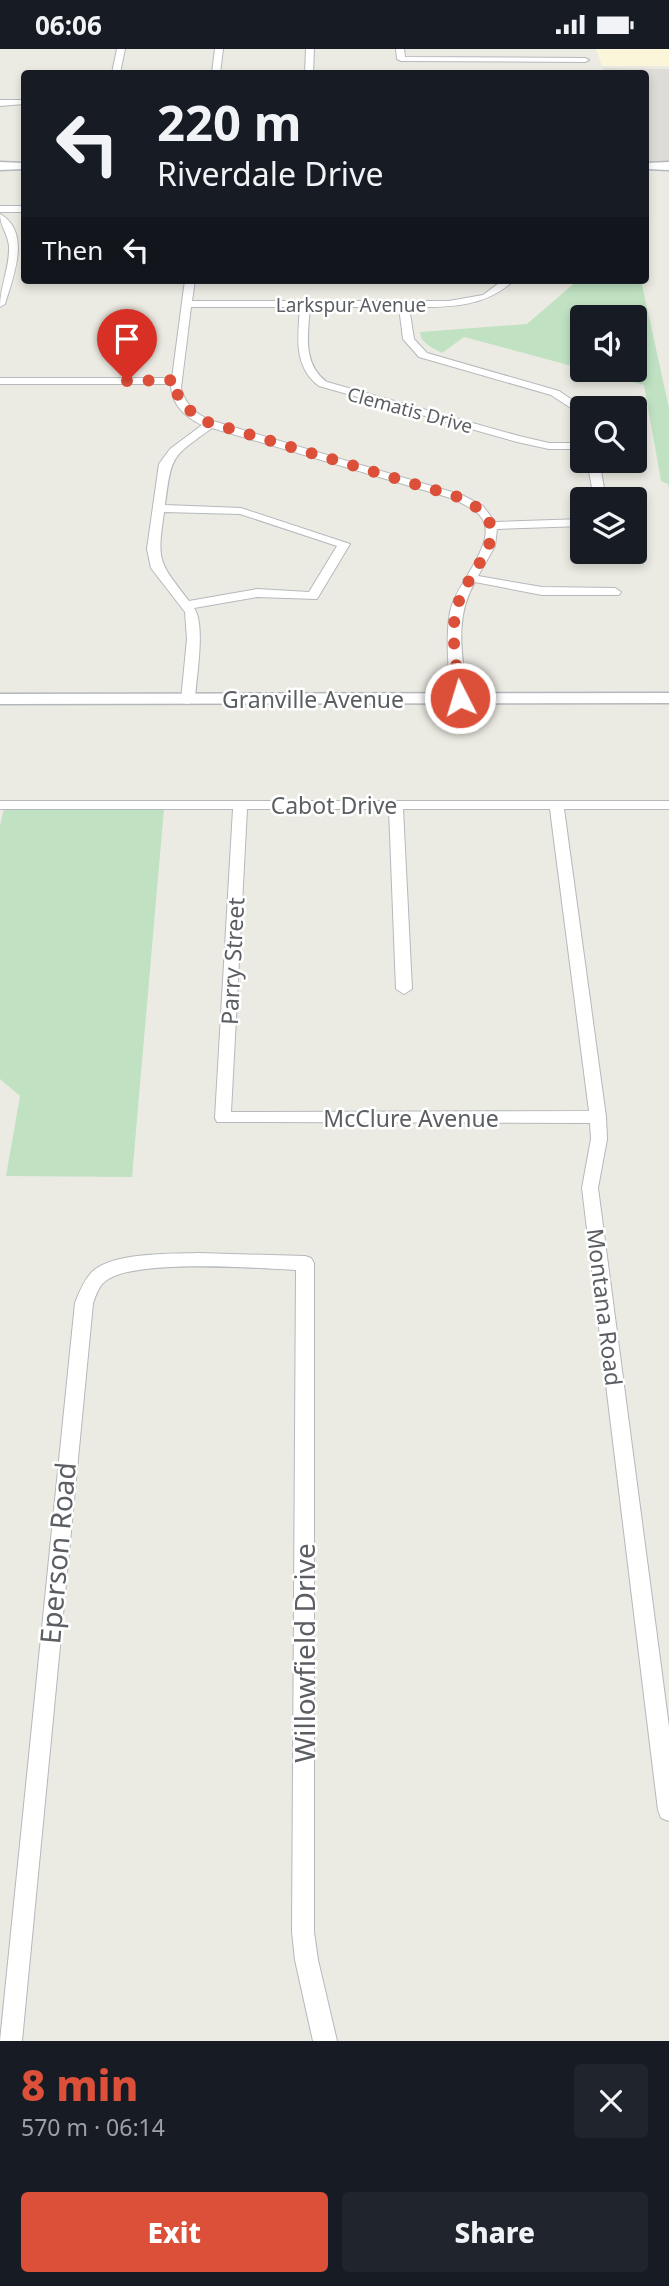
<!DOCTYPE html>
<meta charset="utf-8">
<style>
:root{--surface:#171b24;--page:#20242c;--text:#f1f3f6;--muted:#9ea1a6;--accent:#dc4f39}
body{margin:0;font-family:"Noto Sans",sans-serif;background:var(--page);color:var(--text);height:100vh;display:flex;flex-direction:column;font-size:26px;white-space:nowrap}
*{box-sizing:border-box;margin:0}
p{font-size:23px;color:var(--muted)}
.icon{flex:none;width:38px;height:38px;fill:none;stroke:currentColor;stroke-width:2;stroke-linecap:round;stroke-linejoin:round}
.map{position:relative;height:1992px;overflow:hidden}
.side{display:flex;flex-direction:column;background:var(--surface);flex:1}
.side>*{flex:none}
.guide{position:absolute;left:21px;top:21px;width:628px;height:214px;border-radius:7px;box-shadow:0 4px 10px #0003;background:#171b24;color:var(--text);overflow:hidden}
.tools{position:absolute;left:570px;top:256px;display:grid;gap:14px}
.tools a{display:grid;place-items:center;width:77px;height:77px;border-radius:7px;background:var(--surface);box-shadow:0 4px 10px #0003;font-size:35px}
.pin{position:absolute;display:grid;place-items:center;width:60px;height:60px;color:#fff;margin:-72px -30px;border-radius:50% 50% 50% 0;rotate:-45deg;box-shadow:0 0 7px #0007}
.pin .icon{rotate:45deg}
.me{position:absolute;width:77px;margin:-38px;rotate:355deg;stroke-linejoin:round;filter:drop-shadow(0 0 5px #0008)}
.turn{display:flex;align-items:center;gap:24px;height:147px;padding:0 21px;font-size:32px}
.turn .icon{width:91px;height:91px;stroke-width:2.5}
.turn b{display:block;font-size:49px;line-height:60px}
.then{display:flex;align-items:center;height:66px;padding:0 21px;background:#0003;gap:14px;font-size:26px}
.round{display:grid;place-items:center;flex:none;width:74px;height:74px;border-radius:7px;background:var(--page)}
.summary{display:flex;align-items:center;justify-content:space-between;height:119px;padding:0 21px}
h1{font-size:42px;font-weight:800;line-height:52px;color:var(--accent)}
.action{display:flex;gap:14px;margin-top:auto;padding:14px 21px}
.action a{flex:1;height:80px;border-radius:7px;background:var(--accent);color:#fff;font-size:28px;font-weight:800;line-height:80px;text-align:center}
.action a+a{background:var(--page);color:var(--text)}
.status{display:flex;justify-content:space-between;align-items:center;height:49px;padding:0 35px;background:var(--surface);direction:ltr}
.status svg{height:19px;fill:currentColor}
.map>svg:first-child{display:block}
.commercial{fill:#fbf5d9}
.industrial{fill:#dedcd7}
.green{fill:#c0e2c2}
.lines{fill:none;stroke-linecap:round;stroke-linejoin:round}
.street-casing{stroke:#b5b8bc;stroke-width:2}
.secondary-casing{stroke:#b4b7bc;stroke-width:3}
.street{fill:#fff;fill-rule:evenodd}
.secondary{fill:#fff;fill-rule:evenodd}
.route{stroke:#dc4f39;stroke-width:12;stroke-dasharray:0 21.6}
.labels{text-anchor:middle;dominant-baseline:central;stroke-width:5;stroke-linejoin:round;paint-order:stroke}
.far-street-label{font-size:19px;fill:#5b5e62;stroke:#fff}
.street-label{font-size:23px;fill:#5b5e62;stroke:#fff}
.near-street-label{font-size:28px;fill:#5b5e62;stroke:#fff}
</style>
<div class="status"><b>06:06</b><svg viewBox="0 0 49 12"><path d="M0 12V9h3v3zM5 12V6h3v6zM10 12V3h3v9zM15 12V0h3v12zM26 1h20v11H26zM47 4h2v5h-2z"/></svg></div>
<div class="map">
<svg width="669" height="1992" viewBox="0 0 669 1992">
<rect width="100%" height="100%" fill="#ecebe3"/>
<!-- commercial -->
<path class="commercial" d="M 596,0 L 669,0 L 669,17 L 602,17 Z"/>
<!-- industrial -->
<path class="industrial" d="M 602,19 L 669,20 L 669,112 L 646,112 L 646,24 L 604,24 Z"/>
<!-- green -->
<path class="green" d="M 578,231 L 641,231 L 669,359 L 669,440 L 668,435 L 661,432 L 644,336 L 585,320 L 635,320 L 635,268 L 583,268 L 583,320 L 464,288 L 442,304 C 432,298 421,295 420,283 L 527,275 Z
M 4,759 L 164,760 L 132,1128 L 6,1127 L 20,1047 L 0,1030 L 0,777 Z"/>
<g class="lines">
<defs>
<path id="street" d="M 117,0 L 125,0 L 120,24 L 112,24 Z
M 215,0 L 223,0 L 220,24 L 212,24 Z
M 306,0 L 314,0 L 313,24 L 305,24 Z
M 396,0 L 404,0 L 405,8 L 585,9 L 589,11 L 585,13 L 401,12 L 397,10 Z
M 0,51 L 24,51 L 24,55 L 0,57 Z
M 0,157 L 24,157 L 24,163 L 0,163 Z
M 0,165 C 32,183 13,228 5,255 L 0,258 C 0,237 10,218 9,197 C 8,185 0,177 0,165 Z
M 185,231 L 195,231 L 192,252 L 449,252 L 483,246 L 503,231 L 514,231 C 485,259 447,258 409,258 L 414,290 L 427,304 L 559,342 L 584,359 L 583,367 L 551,346 L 419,308 L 403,290 L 399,258 L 310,258 C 308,285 302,315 327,333 L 519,387 L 549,394 L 583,394 L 583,400 L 549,400 L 517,393 L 319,337 C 293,317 298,288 300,258 L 191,258 L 181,339 C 186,357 196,366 213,372 L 462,446 L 483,457 L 495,473 L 583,470 L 583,477 L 497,480 L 495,497 L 478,527 L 542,538 L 615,539 L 621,543 L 619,546 L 542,546 L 475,533 C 453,571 463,608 467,649 L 465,652 L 455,652 C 447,633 445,575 452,556 C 459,534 494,495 484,473 C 479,461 464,456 454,450 L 212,379 C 171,409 172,405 165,456 L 241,459 L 350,495 L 317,550 L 257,548 L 194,559 C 206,576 196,629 195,651 L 188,655 L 183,654 L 181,651 L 187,590 L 185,563 L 151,519 L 147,500 L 159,415 L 170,400 L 202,376 C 185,368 171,355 171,335 L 0,335 L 0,329 L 172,329 ZM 164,463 L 240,465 L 337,497 L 309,543 L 257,540 L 189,552 C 158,512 157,513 164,463 Z
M 587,411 L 599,411 L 606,450 L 594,450 Z
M 0,752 L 669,752 L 669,760 L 564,760 L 606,1068 L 607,1090 L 598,1139 L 669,1678 L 669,1772 L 661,1769 L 658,1761 L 582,1139 L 591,1090 L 590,1074 L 217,1073 L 215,1069 L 233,760 L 0,760 ZM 247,760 L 389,760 L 396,940 L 404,945 L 412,940 L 403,760 L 550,760 L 589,1062 L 231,1063 Z
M 198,1204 L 305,1207 L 311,1209 L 314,1214 L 314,1883 L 318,1911 L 337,1992 L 313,1992 L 295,1911 L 292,1883 L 296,1221 C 257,1219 137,1210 107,1231 C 99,1236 96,1246 93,1254 L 22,1992 L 0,1992 L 75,1254 C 79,1244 83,1233 91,1224 C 110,1203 171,1205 198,1204 Z"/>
<path id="secondary" d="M 0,113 L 24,114 L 24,120 L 0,121 Z
M 669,113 L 669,121 L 646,120 L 646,114 Z
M 669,644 L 669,654 L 0,655 L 0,645 Z"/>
</defs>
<!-- street casing -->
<use href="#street" class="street-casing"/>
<!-- secondary casing -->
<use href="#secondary" class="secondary-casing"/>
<!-- street -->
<use href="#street" class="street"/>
<!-- secondary -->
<use href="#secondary" class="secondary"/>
</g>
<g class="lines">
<!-- route -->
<path class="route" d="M 127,332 L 177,331 L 178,351 L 201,371 L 458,448 C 527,479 470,513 457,558 C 449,586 458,620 460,649"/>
</g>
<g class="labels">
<!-- far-street labels -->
<g class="far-street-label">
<text x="351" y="256">Larkspur Avenue</text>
<text transform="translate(410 361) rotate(15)">Clematis Drive</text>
</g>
<!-- street labels -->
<g class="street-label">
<text x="313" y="650">Granville Avenue</text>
<text x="334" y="756">Cabot Drive</text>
<text transform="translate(232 912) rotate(-87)">Parry Street</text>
<text x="411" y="1069">McClure Avenue</text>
<text transform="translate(605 1258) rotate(83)">Montana Road</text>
</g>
<!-- near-street labels -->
<g class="near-street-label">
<text transform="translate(57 1504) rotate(-85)">Eperson Road</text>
<text transform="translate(304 1604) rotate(-90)">Willowfield Drive</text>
</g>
</g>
</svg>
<div class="tools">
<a><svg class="icon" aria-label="sound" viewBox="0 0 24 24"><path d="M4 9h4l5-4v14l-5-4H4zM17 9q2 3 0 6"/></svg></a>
<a><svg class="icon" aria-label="search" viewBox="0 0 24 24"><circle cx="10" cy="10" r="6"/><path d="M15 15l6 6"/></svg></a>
<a><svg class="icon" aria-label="layers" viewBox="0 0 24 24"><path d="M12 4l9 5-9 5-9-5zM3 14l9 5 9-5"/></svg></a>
</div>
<div class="pin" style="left:127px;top:332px;background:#d93025"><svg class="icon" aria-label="arrive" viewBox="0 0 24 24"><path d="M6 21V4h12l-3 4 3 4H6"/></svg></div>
<svg class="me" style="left:460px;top:649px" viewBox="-20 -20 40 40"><circle r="17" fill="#dc4f39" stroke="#fff" stroke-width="3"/><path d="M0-11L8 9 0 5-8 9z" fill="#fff"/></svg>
<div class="guide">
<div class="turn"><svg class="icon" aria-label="left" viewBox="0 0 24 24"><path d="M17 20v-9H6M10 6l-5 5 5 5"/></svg><div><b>220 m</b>Riverdale Drive</div></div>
<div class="then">Then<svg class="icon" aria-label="left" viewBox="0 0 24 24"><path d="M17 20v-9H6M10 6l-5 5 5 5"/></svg></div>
</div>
</div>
<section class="side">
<div class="summary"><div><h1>8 min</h1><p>570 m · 06:14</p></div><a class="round"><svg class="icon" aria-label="close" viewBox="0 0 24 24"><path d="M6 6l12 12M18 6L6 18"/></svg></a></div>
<div class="action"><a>Exit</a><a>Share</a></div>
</section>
